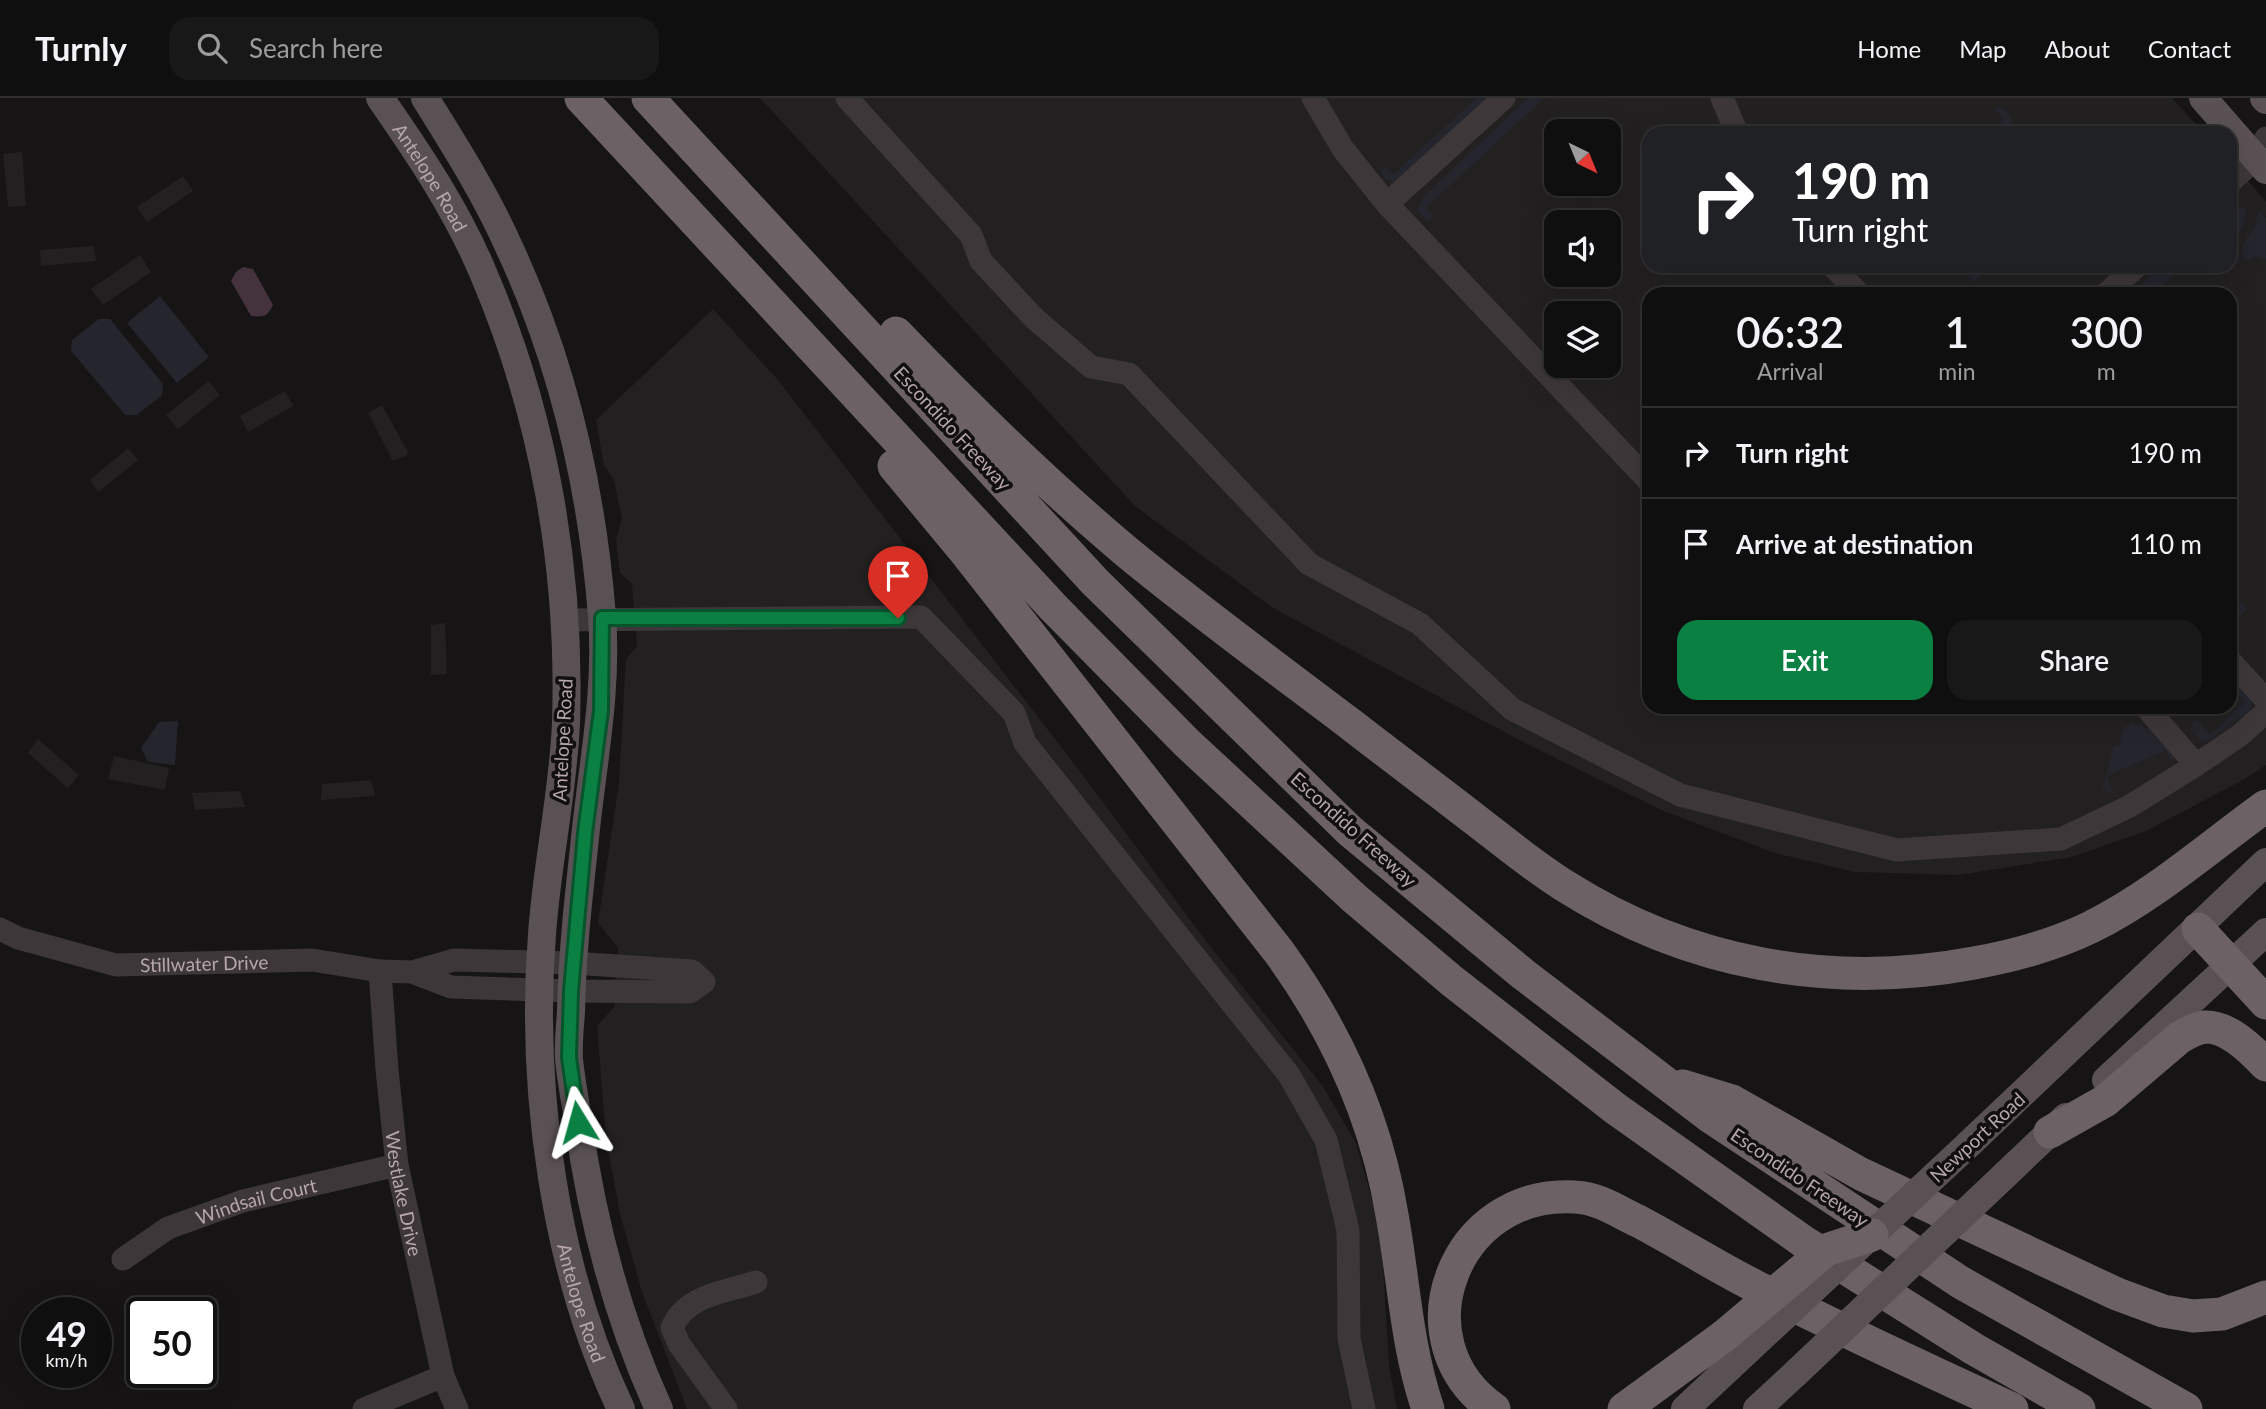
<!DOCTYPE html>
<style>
:root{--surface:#100f10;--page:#191819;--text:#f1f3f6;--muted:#9c9c9f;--line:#302f30;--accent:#0b8043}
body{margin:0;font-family:Lato,sans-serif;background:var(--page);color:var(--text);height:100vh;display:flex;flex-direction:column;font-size:26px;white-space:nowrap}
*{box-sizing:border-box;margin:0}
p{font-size:23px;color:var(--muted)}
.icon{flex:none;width:38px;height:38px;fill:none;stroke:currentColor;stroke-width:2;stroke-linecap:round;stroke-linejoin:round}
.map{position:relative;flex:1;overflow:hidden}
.panel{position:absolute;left:1642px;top:189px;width:595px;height:427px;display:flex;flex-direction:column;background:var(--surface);border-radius:21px;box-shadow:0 7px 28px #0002,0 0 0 2px var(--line)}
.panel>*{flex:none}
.banner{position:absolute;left:1642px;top:28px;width:595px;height:147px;border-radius:21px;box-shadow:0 7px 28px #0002,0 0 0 2px var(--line);background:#202124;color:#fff;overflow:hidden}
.needle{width:46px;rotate:137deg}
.controls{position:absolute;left:1544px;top:21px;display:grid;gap:14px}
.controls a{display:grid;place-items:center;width:77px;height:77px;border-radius:14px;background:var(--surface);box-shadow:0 7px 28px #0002,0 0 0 2px var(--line);font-size:35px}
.speed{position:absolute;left:21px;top:1199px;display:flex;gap:14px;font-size:35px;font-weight:700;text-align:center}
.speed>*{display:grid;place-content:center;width:91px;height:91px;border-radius:50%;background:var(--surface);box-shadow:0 7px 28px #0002,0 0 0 2px var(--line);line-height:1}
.speed small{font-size:18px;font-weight:400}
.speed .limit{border:4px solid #111;border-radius:10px;background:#fff;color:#111}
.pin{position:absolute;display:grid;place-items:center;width:60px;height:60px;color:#fff;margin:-72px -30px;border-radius:50% 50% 50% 0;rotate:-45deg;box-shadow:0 0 7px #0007}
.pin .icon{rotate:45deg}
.me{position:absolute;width:77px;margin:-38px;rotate:352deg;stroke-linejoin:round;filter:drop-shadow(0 0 5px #0008)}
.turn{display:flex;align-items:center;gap:24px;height:147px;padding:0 35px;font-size:32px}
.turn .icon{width:91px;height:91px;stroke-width:2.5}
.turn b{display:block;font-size:49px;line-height:60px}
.eta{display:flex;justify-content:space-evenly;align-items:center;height:119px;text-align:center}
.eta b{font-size:42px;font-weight:600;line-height:49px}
.primary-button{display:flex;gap:14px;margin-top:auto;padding:14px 35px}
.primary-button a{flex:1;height:80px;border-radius:21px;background:var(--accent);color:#fff;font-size:28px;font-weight:600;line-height:80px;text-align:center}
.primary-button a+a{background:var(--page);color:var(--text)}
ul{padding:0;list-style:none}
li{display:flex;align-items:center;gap:21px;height:91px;padding:0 35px;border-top:2px solid var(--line)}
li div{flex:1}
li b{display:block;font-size:26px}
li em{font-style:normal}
header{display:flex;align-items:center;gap:42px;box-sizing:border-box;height:98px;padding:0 35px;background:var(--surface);border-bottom:2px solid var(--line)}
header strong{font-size:33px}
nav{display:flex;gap:38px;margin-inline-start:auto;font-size:24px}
.search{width:490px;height:63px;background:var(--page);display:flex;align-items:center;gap:18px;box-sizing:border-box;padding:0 24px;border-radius:21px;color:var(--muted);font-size:26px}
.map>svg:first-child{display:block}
.built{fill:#232021;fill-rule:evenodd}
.green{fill:#25252e}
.water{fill:#44323d}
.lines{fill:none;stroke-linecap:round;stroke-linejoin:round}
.minor{stroke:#3d3739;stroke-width:23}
.major{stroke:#5a5154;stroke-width:28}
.highway{stroke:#6c6265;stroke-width:33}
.major-bridge{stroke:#5a5154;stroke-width:28}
.highway-bridge{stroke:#6c6265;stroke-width:33}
.route-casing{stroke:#07532c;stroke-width:18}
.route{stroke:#0b8043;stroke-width:12}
.labels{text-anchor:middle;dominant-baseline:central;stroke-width:7;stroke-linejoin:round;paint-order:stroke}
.street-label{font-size:19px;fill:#b6a6ad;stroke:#110f10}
</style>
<header>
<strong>Turnly</strong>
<div class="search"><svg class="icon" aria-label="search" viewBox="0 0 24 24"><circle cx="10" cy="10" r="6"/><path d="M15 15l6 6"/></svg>Search here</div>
<nav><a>Home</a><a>Map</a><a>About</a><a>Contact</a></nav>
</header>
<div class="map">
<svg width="2266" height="1311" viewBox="0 0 2266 1311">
<rect width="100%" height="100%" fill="#161415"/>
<!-- built -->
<path class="built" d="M 760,0 L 2172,0 L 2204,35 L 1648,35 L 1648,168 L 2230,168 L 2230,63 L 2266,103 L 2266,667 L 2243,682 L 2146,733 L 2072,759 L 1959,777 L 1855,774 L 1775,755 L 1661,712 L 1525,645 L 1273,510 L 1135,408 ZM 1556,33 L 1608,33 L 1608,86 L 1556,86 ZM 1556,124 L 1608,124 L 1608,177 L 1556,177 ZM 1648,196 L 2230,196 L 2230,609 L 1648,609 ZM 1556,215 L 1608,215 L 1608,268 L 1556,268 Z
M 22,54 L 26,108 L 8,109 L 3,56 Z
M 183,78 L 193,93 L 147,124 L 137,109 Z
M 94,148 L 96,163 L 41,168 L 40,152 Z
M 140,157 L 151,174 L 103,207 L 91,191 Z
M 713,211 L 778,282 L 1085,680 L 1205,842 L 1322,987 L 1356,1045 L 1381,1134 L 1389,1268 L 1397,1311 L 687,1311 L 642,1194 L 620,1116 L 606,1040 L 597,928 L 614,909 L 618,850 L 598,825 L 619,685 L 626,561 L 637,548 L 632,486 L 620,475 L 616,442 L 622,421 L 614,382 L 604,367 L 596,322 Z
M 209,283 L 220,297 L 178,331 L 166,317 Z
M 285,293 L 293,308 L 248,334 L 240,318 Z
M 382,307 L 409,356 L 393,363 L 368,315 Z
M 128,350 L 138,362 L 98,394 L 90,382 Z
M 445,525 L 447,576 L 431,577 L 431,527 Z
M 38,641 L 79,677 L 68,690 L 28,655 Z
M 114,658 L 169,670 L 165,692 L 108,681 Z
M 371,682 L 375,698 L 321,702 L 322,686 Z
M 240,693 L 245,709 L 195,712 L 192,695 Z"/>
<!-- green -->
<path class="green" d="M 1476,0 L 1491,0 L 1394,85 L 1386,81 L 1380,73 L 1385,68 L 1394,76 Z
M 1528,0 L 1544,0 L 1426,110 L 1434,118 L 1429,124 L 1417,112 L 1424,98 Z
M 1997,10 C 2010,11 2015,25 2008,35 L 1999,26 L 2004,21 L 1995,12 Z
M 2242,109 L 2246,113 L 2244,126 L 2230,149 L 2230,121 Z
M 2260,113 L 2266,120 L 2266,161 L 2256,158 L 2245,162 C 2238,143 2247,144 2254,130 C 2256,124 2257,118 2260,113 Z
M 1928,168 L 1982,168 L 1986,172 L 1973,185 L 1961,170 L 1954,169 L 1946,177 L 1939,173 L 1928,175 L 1925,170 Z
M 2161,168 L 2175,168 L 2171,172 L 2175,176 L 2153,196 L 2131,196 Z
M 160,198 L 209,259 L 177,285 L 127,225 Z
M 99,221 L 110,221 L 163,286 L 162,297 L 137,317 L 125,317 L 71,253 L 72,242 Z
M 2241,503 L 2247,511 L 2230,527 L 2230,505 L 2233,509 Z
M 2235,587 L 2252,604 L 2250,613 L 2208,643 L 2201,643 L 2190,631 L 2192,626 L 2197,621 L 2210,637 L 2245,604 L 2232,589 Z
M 178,623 L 175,667 L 148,664 L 141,650 L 159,624 Z
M 2130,625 L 2151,631 L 2176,659 L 2171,663 L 2166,652 L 2107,678 L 2113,695 L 2102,692 L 2114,648 L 2119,648 L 2124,627 L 2129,629 Z"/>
<!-- water -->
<path class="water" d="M 243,169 L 253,171 L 273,207 C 267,219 264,219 251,218 L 231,183 L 236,174 Z"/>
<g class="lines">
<!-- minor -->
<g class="minor">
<path d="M 847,0 L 971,137 L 981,163 L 1034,220 L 1091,269 L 1129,276 L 1309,466 L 1420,526 L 1512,611 L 1680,697 L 1897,752 L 2061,741 L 2130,708 L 2196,667 L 2239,638 L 2266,614"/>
<path d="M 1313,0 L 1343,51 L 1387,106 L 1648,382"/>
<path d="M 1722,0 L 1737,35"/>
<path d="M 2230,84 L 2256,61 L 2266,40"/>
<path d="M 1387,106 L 1504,0"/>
<path d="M 1833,168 L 1859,196"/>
<path d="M 2106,196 L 2137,168"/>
<path d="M 565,522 L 921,519 L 1014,615 L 1025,645 L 1289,977 L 1326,1042 L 1348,1132 L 1349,1241 L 1364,1311"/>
<path d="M 2230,563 L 2266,602"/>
<path d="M 2146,609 L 2196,667"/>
<path id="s1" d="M 0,831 L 18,840 L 116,867 L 312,862 L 380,873 L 412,874 L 454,862 L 573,865 L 692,873 L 704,884 L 690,894 L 571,893 L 451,889 L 412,874"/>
<path id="s2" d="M 380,873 L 387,972 L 397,1067 L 443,1278 L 457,1311"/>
<path id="s3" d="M 123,1161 L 168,1130 L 243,1103 L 397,1067"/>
<path d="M 364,1311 L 443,1278"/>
<path d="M 726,1311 L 679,1246 L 672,1230 C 685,1197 726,1194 756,1184"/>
</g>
<!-- major -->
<g class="major">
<path id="s4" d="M 380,0 C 419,56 458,114 484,177 C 544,318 571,472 566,625 C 563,696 547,765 542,836 C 530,991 554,1170 621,1311"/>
<path d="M 425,0 C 455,48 486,97 509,149 C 563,265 592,391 602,518 C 608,597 591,673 584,750 C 578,804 572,859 571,914 C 570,929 568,946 569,961 C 571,982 575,1002 578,1022 C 592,1123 617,1219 659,1311"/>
<path d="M 2203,0 L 2266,72"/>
<path d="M 2264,0 L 2266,2"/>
<path d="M 2106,982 L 2266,834"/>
<path d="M 1970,1045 L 2266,764"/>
<path d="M 2006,1076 L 2066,1019"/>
<path d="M 1685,1311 L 1748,1252"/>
<path d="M 1757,1311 L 1796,1275"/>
</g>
<!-- highway -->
<path class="highway" d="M 581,0 L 1053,509 L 1187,645 L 1354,800 L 1452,883 L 1616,1011 L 1804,1144 L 1974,1251 L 2079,1311
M 648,0 L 1095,484 L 1350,733 L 1523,876 L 1709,1018 L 1960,1184 L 2186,1311
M 896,235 C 970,312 1046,386 1128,455 C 1200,514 1275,569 1349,625 C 1390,657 1432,688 1473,720 C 1503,743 1533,768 1565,788 C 1688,866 1831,892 1974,865 C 2013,858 2054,847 2091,829 C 2154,798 2209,749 2266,708
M 894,368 L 967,456 L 1279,854 C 1337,934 1376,1019 1392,1117 C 1404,1182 1406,1247 1428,1311
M 2198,831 L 2266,905
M 1683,988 L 1732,1003 L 1861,1076 L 2117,1196 L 2163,1213 L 2193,1218 L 2222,1216 L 2266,1199
M 2050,1034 L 2105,1003 L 2179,940 C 2187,935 2196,930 2205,929 C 2228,928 2252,952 2266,967
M 1494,1311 C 1396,1243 1454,1091 1575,1099 C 1598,1100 1617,1113 1638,1123 C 1676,1143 1712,1166 1749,1185 C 1836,1230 1924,1270 2012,1311
M 1624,1311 L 1724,1238"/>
<!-- major-bridge -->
<path class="major-bridge" d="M 1748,1252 L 1970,1045
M 1796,1275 L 2006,1076"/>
<!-- highway-bridge -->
<path class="highway-bridge" d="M 1724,1238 L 1826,1152 L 1872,1137"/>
</g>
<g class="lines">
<defs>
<path id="route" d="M 578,1024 L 569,959 L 571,893 L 585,735 L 601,613 L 602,520 L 898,520"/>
</defs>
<!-- route casing -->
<use href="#route" class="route-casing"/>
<!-- route -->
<use href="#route" class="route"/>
</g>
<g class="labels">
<!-- street labels -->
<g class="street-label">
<text stroke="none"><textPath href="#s4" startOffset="94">Antelope Road</textPath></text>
<text transform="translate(953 330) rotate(47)">Escondido Freeway</text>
<text transform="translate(562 642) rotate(-87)">Antelope Road</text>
<text transform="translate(1354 731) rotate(42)">Escondido Freeway</text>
<text stroke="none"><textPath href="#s1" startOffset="210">Stillwater Drive</textPath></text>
<text transform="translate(1977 1039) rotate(-43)">Newport Road</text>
<text transform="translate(1800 1079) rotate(34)">Escondido Freeway</text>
<text stroke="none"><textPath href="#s2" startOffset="224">Westlake Drive</textPath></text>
<text stroke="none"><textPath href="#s3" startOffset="147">Windsail Court</textPath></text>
<text stroke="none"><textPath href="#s4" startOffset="1250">Antelope Road</textPath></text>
</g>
</g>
</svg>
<div class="controls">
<a><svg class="needle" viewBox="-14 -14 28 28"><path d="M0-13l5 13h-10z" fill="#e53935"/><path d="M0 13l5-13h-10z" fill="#9c9c9f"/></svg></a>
<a><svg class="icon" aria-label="sound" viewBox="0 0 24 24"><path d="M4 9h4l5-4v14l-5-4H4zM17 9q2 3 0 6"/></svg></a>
<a><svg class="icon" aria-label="layers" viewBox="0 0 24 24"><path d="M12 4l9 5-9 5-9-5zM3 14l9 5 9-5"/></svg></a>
</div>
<div class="speed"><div>49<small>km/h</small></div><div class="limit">50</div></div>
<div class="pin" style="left:898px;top:520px;background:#d93025"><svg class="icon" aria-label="arrive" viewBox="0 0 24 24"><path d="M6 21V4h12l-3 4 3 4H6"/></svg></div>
<svg class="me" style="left:578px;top:1024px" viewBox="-20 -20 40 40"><path d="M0-17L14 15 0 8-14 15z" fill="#0b8043" stroke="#fff" stroke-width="4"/></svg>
<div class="banner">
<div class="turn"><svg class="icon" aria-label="right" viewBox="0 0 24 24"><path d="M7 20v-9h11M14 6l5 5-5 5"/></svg><div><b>190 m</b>Turn right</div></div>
</div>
<section class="panel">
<div class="eta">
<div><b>06:32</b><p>Arrival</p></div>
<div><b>1</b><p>min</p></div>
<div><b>300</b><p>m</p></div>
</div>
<ul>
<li><svg class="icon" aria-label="right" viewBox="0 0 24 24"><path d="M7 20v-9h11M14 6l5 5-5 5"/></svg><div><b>Turn right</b></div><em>190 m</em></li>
<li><svg class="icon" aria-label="arrive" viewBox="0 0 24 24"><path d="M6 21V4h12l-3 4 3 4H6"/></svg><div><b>Arrive at destination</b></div><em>110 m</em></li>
</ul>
<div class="primary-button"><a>Exit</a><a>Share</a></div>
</section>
</div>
